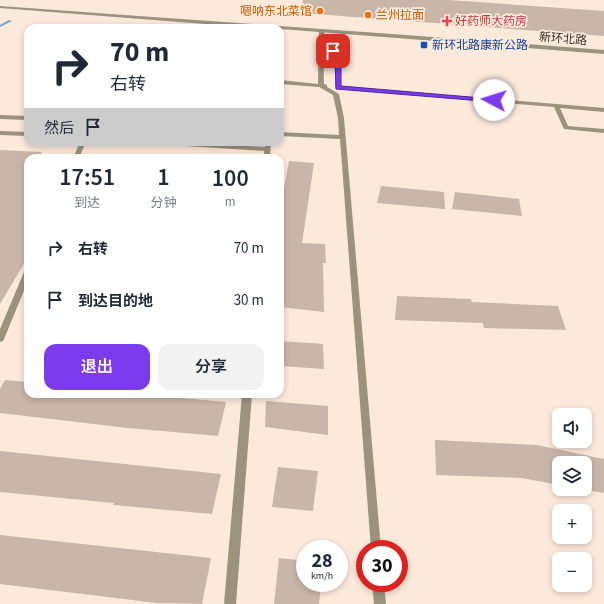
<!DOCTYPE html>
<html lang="zh">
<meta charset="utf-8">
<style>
:root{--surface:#fff;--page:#f2f2f3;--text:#1f2937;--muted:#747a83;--accent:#7c3aed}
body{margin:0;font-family:"Source Sans 3","Noto Sans SC",sans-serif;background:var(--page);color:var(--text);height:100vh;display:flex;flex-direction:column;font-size:15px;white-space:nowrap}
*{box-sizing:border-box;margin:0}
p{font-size:13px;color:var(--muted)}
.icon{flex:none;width:22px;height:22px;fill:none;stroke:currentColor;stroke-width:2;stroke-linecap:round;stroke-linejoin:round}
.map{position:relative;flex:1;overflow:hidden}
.sheet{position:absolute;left:24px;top:154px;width:260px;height:244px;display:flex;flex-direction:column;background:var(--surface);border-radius:12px;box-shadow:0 2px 6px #0003}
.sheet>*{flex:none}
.guide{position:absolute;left:24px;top:24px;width:260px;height:122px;border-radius:12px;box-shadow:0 2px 6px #0003;background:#fff;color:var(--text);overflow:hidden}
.fabs{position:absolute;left:552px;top:408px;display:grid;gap:8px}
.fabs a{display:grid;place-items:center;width:40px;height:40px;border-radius:8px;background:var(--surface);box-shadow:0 2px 6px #0003;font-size:20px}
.speed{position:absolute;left:296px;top:540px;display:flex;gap:8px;font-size:20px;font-weight:700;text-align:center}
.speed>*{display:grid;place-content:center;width:52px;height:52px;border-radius:50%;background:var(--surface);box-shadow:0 2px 6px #0003;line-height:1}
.speed small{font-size:10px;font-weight:400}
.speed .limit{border:6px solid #d22;background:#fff;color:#111}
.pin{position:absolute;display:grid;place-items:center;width:34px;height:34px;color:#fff;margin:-17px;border-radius:8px;box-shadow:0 2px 6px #0006}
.me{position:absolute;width:44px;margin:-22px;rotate:275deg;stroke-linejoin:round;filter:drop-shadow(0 0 3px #0008)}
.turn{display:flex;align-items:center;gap:14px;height:84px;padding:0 20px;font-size:18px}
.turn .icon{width:52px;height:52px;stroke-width:2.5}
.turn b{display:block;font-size:28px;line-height:34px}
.then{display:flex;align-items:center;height:38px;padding:0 20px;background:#0003;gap:8px;font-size:15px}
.eta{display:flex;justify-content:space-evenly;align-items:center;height:68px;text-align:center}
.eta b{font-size:24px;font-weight:600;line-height:28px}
.action{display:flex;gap:8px;margin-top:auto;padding:8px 20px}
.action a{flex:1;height:46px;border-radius:12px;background:var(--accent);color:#fff;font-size:16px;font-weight:600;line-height:46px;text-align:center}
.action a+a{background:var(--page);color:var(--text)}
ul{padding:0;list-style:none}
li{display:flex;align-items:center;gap:12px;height:52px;padding:0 20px}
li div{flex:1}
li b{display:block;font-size:15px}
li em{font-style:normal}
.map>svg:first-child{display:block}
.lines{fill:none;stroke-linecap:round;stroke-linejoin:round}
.stream{fill:#78a1cb;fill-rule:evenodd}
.building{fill:#c8b7a8}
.minor{fill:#9b937c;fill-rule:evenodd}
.tertiary{fill:#9b937c;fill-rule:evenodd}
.route{fill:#7c3aed;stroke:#51269a}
.food-dot{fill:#e8710a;stroke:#fbe9da;stroke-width:1.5}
.health-dot{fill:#e0444e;stroke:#fbe9da;stroke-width:1.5}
.transit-dot{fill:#1a4fb4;stroke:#fbe9da;stroke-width:1.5}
.labels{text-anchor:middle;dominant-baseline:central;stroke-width:3.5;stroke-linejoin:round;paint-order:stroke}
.far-food-label{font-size:12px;fill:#c56008;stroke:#fbe9da;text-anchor:end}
.far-health-label{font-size:12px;fill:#be3a42;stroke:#fbe9da;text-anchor:start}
.far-street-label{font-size:12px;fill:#39322c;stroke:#fbe9da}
.far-transit-label{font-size:12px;fill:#164399;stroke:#fbe9da;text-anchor:start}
</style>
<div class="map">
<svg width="604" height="604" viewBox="0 0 604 604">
<rect width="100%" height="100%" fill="#fbe9da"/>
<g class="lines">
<!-- stream -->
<path class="stream" d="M 9,20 L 12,21 L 0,27 L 0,25 Z"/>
</g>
<!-- building -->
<path class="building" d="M 303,0 L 449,0 L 604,11 L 604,36 L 302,13 Z
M 0,150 L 42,152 L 38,158 L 28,158 L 28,257 L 0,304 Z
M 289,161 L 314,163 L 302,243 L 325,244 L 326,263 L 323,263 L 324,312 L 280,307 L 280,210 Z
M 381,186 L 444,192 L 445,209 L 377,203 Z
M 455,192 L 519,199 L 522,216 L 452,209 Z
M 397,296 L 471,299 L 472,302 L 558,306 L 566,330 L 484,328 L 483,323 L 395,320 Z
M 280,341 L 323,344 L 324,369 L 280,366 Z
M 5,380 L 28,382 L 28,394 L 138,394 L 226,402 L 218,436 L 128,428 L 0,413 L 0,389 Z
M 266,401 L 328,406 L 328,435 L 265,427 Z
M 435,440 L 537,445 L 604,459 L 604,493 L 581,489 L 585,489 L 585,463 L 559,463 L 559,485 L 522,478 L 436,475 Z
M 0,451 L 182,470 L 221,474 L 212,514 L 113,505 L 114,503 L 0,492 Z
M 278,467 L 318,471 L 313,511 L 272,507 Z
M 0,535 L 211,558 L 202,604 L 157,603 L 0,584 Z
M 279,558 L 305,561 L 305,583 L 321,583 L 319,604 L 274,604 Z"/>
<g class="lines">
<!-- minor -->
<path class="minor" d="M 319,30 L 323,30 L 324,32 L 341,61 L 341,86 L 604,108 L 604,112 L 560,108 L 568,126 L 604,129 L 604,133 L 564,129 L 554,107 L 338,89 L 335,87 L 335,61 L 323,39 L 324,84 L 327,85 L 327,87 L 339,94 L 344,118 L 381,549 L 371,549 L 340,139 L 280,136 L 280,132 L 339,135 L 338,118 L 333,95 L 319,87 L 280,84 L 280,80 L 318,84 Z
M 0,115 L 28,116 L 28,120 L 0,119 Z
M 0,131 L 28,132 L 28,136 L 0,135 Z
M 80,142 L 86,142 L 79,158 L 73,158 Z
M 152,142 L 185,142 L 265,147 L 265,142 L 271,142 L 270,158 L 264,158 L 264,151 L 155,144 Z
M 28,269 L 28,281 L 4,339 L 3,341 L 0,342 L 0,329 L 24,272 Z
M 242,394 L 252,394 L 236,604 L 224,604 Z
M 372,583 L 384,583 L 386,604 L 374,604 Z"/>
<!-- tertiary -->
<path class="tertiary" d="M 0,6 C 202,21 402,34 604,50 L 604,54 L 280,29 L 280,28 L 257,28 L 0,8 Z"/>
</g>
<!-- route -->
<path class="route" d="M 331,50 L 335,50 L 341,61 L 341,86 L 494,99 L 497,100 L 494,102 L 336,89 L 335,61 L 330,51 Z"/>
<!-- markers -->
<g class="food-dot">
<circle cx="320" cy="11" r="4"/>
<circle cx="368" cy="15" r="4"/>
</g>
<path class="health-dot" d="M445 15h4v4h4v4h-4v4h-4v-4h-4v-4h4z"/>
<rect class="transit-dot" x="420" y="41" width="8" height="8" rx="2"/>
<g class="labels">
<!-- far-food labels -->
<g class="far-food-label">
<text x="312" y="11">嗯呐东北菜馆</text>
<text x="376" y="15" text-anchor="start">兰州拉面</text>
</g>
<!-- far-health labels -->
<g class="far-health-label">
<text x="455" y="21">好药师大药房</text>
</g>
<!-- far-street labels -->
<g class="far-street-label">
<text transform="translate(563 39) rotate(5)">新环北路</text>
</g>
<!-- far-transit labels -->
<g class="far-transit-label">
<text x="432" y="45">新环北路康新公路</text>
</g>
</g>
</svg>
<div class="fabs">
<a><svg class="icon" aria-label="sound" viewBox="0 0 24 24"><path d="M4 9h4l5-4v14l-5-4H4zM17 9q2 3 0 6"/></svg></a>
<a><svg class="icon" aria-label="layers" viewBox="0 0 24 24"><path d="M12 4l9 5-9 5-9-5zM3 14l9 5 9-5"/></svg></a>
<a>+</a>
<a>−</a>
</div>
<div class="speed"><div>28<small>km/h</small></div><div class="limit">30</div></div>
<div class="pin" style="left:333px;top:51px;background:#d93025"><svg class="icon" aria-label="arrive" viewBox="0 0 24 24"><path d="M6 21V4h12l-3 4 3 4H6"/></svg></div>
<svg class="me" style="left:494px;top:100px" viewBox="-20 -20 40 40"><circle r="19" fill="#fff"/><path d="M0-13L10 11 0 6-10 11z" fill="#7c3aed"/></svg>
<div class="guide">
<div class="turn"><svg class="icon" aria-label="right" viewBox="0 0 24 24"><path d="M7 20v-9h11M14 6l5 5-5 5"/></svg><div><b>70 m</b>右转</div></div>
<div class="then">然后<svg class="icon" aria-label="arrive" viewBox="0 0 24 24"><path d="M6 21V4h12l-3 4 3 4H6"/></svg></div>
</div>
<section class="sheet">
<div class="eta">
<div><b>17:51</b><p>到达</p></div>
<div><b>1</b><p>分钟</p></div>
<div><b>100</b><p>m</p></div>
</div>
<ul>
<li><svg class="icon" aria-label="right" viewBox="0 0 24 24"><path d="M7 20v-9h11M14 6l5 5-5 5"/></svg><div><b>右转</b></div><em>70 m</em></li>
<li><svg class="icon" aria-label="arrive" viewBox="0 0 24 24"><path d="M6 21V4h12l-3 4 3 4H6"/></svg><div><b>到达目的地</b></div><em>30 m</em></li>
</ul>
<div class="action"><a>退出</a><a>分享</a></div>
</section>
</div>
